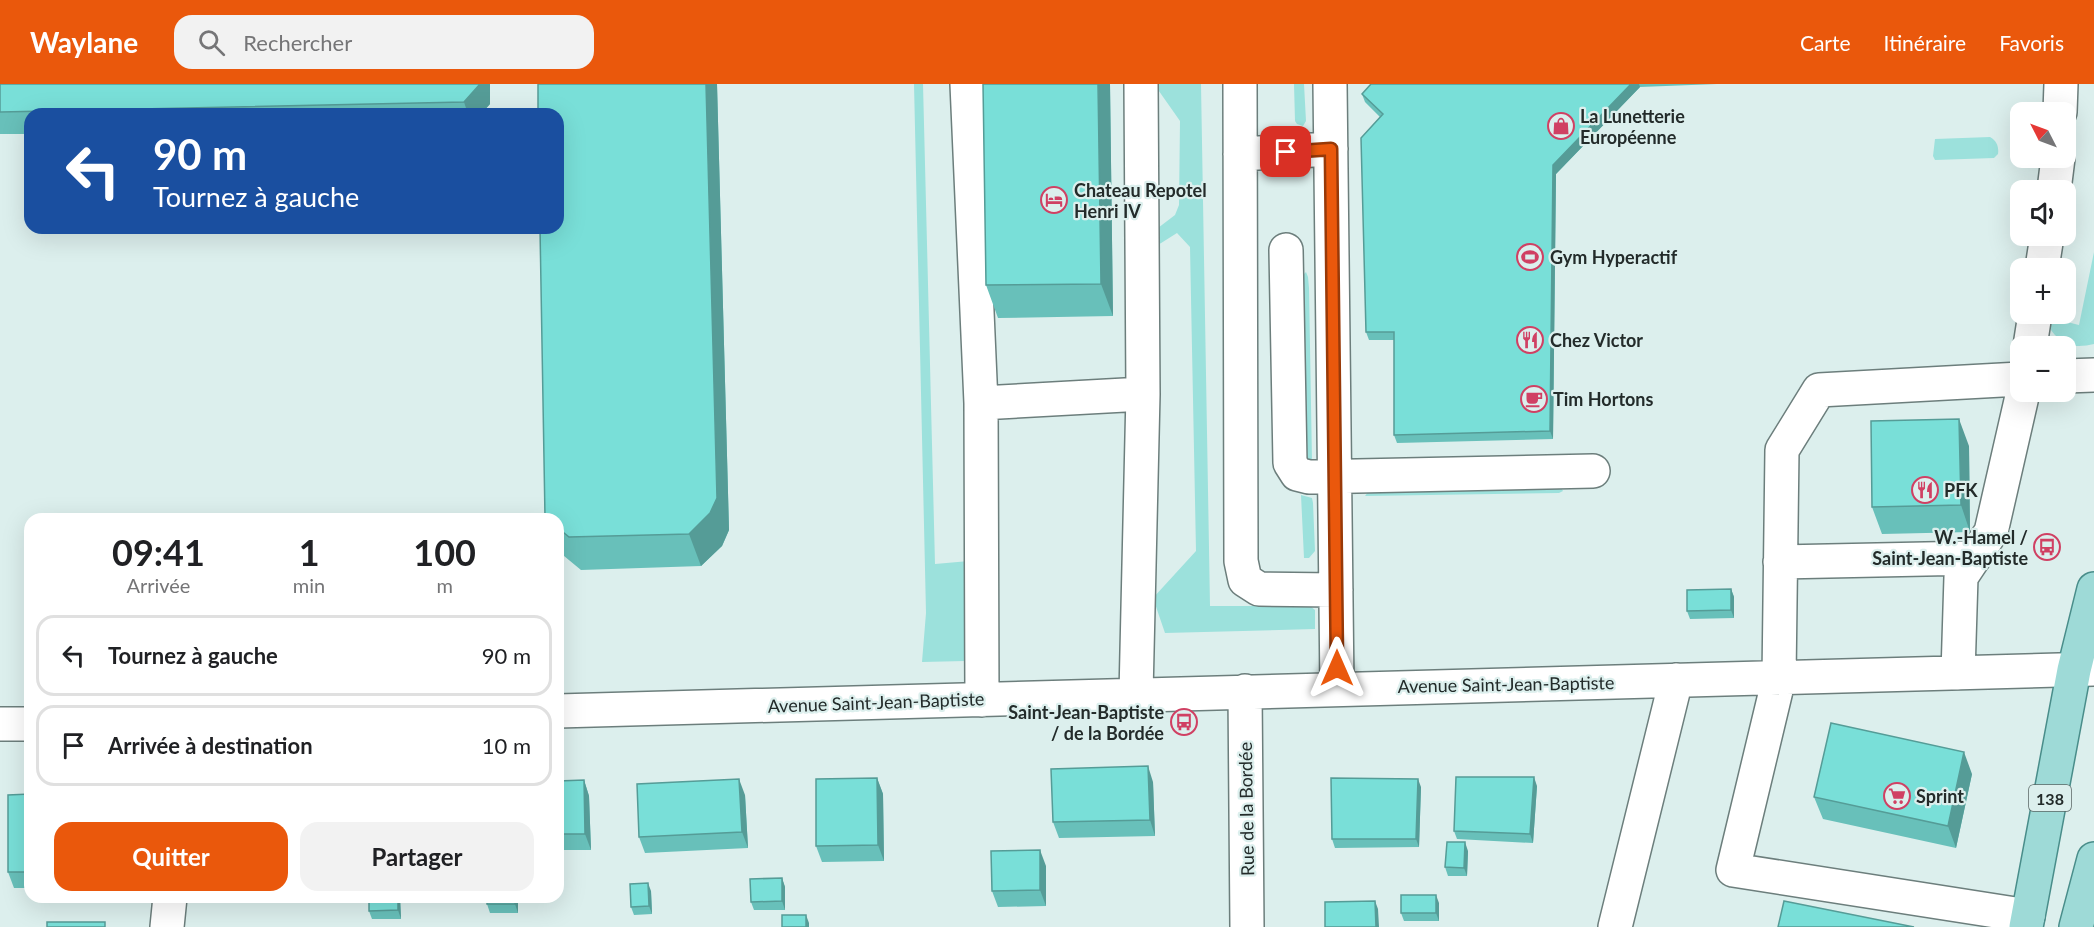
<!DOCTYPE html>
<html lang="fr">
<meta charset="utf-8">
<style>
:root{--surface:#fff;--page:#f2f2f2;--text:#202124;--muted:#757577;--line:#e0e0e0;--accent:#ea580c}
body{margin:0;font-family:Lato,sans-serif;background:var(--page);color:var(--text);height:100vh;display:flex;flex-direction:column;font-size:22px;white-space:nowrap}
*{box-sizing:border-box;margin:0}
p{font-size:20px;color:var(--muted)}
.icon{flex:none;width:33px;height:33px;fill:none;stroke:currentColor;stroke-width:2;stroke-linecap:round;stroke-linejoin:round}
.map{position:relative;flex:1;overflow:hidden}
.panel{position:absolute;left:24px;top:429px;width:540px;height:390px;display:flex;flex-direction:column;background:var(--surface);border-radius:18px;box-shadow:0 6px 24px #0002}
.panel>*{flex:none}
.top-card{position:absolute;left:24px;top:24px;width:540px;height:126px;border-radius:18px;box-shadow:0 6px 24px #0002;background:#1a4fa0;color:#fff;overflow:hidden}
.needle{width:39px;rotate:312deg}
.tools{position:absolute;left:2010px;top:18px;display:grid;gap:12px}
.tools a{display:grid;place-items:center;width:66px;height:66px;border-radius:12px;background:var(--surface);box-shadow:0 6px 24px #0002;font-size:30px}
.pin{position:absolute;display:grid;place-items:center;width:51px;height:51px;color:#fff;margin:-26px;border-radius:12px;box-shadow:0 3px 9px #0006}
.me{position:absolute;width:66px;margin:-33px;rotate:0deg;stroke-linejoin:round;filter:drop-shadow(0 0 4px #0008)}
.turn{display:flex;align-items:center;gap:21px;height:126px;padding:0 30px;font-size:27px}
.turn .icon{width:78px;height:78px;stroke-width:2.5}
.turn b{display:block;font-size:42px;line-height:51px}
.eta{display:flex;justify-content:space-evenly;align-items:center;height:102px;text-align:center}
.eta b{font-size:36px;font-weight:700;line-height:42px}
.primary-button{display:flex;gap:12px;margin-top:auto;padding:12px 30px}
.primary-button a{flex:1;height:69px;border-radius:18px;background:var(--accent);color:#fff;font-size:24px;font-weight:700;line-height:69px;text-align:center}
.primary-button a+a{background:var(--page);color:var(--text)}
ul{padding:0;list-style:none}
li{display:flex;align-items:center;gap:18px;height:81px;margin:0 12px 9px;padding:0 18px;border:3px solid var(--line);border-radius:18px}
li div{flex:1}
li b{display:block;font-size:22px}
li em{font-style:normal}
header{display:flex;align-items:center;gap:36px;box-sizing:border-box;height:84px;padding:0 30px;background:var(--accent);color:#fff}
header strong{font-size:28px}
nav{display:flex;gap:33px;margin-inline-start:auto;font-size:21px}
.search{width:420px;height:54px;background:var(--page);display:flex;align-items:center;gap:15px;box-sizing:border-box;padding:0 21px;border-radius:18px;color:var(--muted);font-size:22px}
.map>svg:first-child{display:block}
.green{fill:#9ce1dc}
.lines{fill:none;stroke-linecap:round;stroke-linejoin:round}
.minor-casing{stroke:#6c7e7c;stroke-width:36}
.major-casing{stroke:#498d8a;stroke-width:36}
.minor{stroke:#fff;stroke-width:33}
.major{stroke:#9edad7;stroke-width:33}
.wall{fill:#68c0ba}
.shaded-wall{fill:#559c97}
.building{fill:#79dfd8;stroke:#559c97;stroke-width:1.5}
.route-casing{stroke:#983908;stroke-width:15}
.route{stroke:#ea580c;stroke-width:10}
.labels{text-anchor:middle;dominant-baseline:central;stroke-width:4.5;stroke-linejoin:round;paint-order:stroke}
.shield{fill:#dcefed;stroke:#5a6664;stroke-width:1.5}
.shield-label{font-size:16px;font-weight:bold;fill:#232b2a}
.poi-label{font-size:18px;font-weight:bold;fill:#232b2a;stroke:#dcefed;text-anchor:start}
.street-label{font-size:18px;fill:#232b2a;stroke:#dcefed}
</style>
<header>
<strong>Waylane</strong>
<div class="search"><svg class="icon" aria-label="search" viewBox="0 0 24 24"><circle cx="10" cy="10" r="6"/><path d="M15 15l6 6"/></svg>Rechercher</div>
<nav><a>Carte</a><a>Itinéraire</a><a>Favoris</a></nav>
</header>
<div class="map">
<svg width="2094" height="843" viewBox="0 0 2094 843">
<rect width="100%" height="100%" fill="#dcefed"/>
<!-- green -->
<path class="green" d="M 914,0 L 923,0 L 935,480 L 969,477 L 970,565 L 965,577 L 922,578 L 926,529 Z
M 1154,0 L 1201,0 L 1210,522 L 1310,522 L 1315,526 L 1315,545 L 1165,549 L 1153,514 L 1196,467 L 1190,163 L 1177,149 L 1158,161 L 1154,147 L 1175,131 L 1179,121 L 1180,37 Z
M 1294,0 L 1304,0 L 1306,37 L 1303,42 L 1297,40 L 1295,37 Z
M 1990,53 C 1997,57 1999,63 1998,70 L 1994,74 L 1935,76 L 1933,72 L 1935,55 Z
M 2094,168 L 2094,260 C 2089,261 2084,262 2079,262 C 2069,263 2054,253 2050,244 C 2050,242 2050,236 2051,234 L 2079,241 Z
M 1306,188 L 1308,193 L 1309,204 L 1312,378 L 1305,373 L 1301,193 Z
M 1558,399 L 1563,407 L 1559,409 L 1365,412 L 1372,403 Z
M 1301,411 L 1312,414 L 1313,419 L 1315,467 L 1309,474 L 1304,474 Z"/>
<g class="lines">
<defs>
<path id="minor" d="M 967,0 L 981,319 L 982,616
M 1240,0 L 1241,477 L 1245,496 L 1259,505 L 1336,506
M 1330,0 L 1337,604
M 2060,28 L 2061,0
M 1240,70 L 1331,65
M 2054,106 L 2058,74
M 1286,166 L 1290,379 L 1297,390 L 1309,393 L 1593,387
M 2042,184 L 2047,152
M 2030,262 L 2035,230
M 2066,292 L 2094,291
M 2020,295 L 1819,306 L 1782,366 L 1779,594 L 1733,786 L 2028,832
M 981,319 L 1143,310
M 1780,478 L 1974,474
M 1958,589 L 1961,493 L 1991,448 L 2023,308
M 1245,607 L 1247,843
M 1136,610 L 1143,310 L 1141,0
M 558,627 L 2094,585
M 0,640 L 30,640
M 167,843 L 170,813
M 1615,843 L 1676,596"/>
<path id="major" d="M 2026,843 L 2074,586 L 2094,505
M 2076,843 L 2094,775"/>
</defs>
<!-- minor casing -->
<use href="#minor" class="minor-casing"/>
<!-- major casing -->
<use href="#major" class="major-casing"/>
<!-- minor -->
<use href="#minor" class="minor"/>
<!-- major -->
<use href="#major" class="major"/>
</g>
<!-- wall -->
<path class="wall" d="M 0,0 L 490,0 L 490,20 L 481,30 L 30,30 L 30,50 L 0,50 Z
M 538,0 L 717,0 L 729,446 L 722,462 L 701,482 L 581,486 L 558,467 L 558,435 L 545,435 L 545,433 Z
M 1110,0 L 1113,232 L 998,234 L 986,201 Z
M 1371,0 L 1717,0 L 1640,3 L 1556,90 L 1553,355 L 1397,359 L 1394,351 L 1394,256 L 1369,256 L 1366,248 L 1380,33 L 1365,18 L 1362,10 Z
M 1969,362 L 1970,448 L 1882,450 L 1872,423 Z
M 1731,505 L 1734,513 L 1734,534 L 1690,535 L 1687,527 Z
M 1972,690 L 1956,764 L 1823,735 L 1814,713 Z
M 877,694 L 883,710 L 884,777 L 822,778 L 816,762 Z
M 584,696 L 589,712 L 591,766 L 558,766 L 558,697 Z
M 1153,698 L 1155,752 L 1059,754 L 1053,738 Z
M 1537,702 L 1533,759 L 1457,755 L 1454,747 Z
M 1421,703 L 1419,763 L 1335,764 L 1332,755 Z
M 30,710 L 30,804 L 14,804 L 8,788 Z
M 745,711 L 748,764 L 645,769 L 639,753 Z
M 1468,767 L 1467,792 L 1448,792 L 1445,783 Z
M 1046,782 L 1046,822 L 998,823 L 992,807 Z
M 782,794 L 785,803 L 785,826 L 754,826 L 751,818 Z
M 651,807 L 652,830 L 634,831 L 631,823 Z
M 369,813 L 400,813 L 401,835 L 372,835 L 369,827 Z
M 518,813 L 518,829 L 490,829 L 487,820 Z
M 1439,819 L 1439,837 L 1404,837 L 1401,829 Z"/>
<!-- shaded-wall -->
<path class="shaded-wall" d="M 480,0 L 490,0 L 490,20 L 481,30 L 468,30 L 464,18 Z
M 706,0 L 717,0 L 729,446 L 722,462 L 701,482 L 689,450 Z
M 1098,0 L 1110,0 L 1113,232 L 1101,200 Z
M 1631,0 L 1639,0 L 1640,3 L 1556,90 L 1553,355 L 1550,347 L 1553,81 Z
M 1959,335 L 1969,362 L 1970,448 L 1961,421 Z
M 1731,505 L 1734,513 L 1734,534 L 1731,526 Z
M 1964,668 L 1972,690 L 1956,764 L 1948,742 Z
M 1148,682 L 1153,698 L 1155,752 L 1150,736 Z
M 1534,693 L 1537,702 L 1533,759 L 1530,750 Z
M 877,694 L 883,710 L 884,777 L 878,761 Z
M 739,695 L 745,711 L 748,764 L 742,748 Z
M 1418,695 L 1421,703 L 1419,763 L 1416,755 Z
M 584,696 L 589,712 L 591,766 L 585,750 Z
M 1465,758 L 1468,767 L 1467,792 L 1464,784 Z
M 1040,766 L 1046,782 L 1046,822 L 1040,806 Z
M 782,794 L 785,803 L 785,826 L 782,817 Z
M 648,799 L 651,807 L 652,830 L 649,822 Z
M 1436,811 L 1439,819 L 1439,837 L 1436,829 Z
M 398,813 L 400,813 L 401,835 L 398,826 Z
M 515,813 L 518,813 L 518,829 L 515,820 Z
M 1375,817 L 1378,825 L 1379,843 L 1376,843 Z
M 806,831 L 809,839 L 809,843 L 806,843 Z"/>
<!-- building -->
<path class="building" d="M 0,0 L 480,0 L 464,18 L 0,28 Z
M 538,0 L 706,0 L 717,414 L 710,429 L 689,450 L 569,453 L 558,444 L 558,435 L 547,435 L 545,433 L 540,144 L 558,144 L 558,30 L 538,30 Z
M 983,0 L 1098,0 L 1101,200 L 986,201 Z
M 1371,0 L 1631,0 L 1553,81 L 1550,347 L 1394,351 L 1394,248 L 1366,248 L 1361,54 L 1383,30 L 1362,10 Z
M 1959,335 L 1961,421 L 1872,423 L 1871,337 Z
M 1731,505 L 1731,526 L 1687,527 L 1687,506 Z
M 1831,639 L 1964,668 L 1948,742 L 1814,713 Z
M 1148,682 L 1150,736 L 1053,738 L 1051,685 Z
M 1456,693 L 1534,693 L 1530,750 L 1454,747 Z
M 877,694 L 878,761 L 816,762 L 816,695 Z
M 1331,694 L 1418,695 L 1416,755 L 1332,755 Z
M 739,695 L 742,748 L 639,753 L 637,700 Z
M 584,696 L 585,750 L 558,750 L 558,697 Z
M 30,710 L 30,788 L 8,788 L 8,711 Z
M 1447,758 L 1465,758 L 1464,784 L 1445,783 Z
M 1040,766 L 1040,806 L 992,807 L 991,767 Z
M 782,794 L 782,817 L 751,818 L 750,795 Z
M 648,799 L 649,822 L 631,823 L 630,800 Z
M 1401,811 L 1436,811 L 1436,829 L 1401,829 Z
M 369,813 L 398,813 L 398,826 L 369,827 Z
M 487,813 L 515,813 L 515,820 L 487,820 Z
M 1375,817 L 1376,843 L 1325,843 L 1325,818 Z
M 1784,817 L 1914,843 L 1778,843 Z
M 782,831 L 806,831 L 806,843 L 782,843 Z
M 47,838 L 105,838 L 105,843 L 47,843 Z"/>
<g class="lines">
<defs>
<path id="route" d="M 1286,68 L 1331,65 L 1337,584"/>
</defs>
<!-- route casing -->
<use href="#route" class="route-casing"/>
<!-- route -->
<use href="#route" class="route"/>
</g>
<!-- icons -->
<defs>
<symbol id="shop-ring" viewBox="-11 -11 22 22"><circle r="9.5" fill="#dcefed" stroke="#d04063" stroke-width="1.5"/><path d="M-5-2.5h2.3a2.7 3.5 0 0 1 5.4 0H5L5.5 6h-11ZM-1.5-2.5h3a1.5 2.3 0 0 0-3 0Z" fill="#d04063"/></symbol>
<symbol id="hotel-ring" viewBox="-11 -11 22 22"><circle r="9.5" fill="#dcefed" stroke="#d04063" stroke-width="1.5"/><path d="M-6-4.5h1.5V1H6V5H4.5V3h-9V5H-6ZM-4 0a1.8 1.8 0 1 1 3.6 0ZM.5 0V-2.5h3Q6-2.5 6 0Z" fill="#d04063"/></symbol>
<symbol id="stadium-ring" viewBox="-11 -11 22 22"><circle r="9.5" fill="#dcefed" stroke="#d04063" stroke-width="1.5"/><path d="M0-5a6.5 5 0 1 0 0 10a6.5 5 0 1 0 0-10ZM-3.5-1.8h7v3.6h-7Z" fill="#d04063"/></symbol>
<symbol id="restaurant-ring" viewBox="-11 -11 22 22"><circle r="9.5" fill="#dcefed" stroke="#d04063" stroke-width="1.5"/><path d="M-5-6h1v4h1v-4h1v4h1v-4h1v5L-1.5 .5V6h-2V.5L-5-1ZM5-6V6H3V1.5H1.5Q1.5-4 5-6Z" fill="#d04063"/></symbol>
<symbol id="cafe-ring" viewBox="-11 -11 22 22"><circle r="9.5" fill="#dcefed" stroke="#d04063" stroke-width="1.5"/><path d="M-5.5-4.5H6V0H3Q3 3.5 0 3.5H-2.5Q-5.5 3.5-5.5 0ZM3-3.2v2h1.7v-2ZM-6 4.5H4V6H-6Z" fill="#d04063"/></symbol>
<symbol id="bus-ring" viewBox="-11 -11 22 22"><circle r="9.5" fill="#dcefed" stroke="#d04063" stroke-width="1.5"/><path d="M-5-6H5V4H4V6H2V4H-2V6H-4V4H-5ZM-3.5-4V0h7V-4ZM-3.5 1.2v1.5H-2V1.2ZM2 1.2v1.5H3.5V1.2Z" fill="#d04063"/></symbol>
<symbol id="supermarket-ring" viewBox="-11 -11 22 22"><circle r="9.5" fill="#dcefed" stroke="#d04063" stroke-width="1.5"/><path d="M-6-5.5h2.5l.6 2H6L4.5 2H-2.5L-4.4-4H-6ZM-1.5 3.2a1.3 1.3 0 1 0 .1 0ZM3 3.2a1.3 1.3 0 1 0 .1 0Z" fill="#d04063"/></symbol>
</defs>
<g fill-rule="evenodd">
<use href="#shop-ring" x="1546" y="27" width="30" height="30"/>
<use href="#hotel-ring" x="1039" y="101" width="30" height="30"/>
<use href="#stadium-ring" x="1515" y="158" width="30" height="30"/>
<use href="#restaurant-ring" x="1515" y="241" width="30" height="30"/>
<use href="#cafe-ring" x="1519" y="300" width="30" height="30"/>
<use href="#restaurant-ring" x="1910" y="391" width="30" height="30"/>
<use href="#bus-ring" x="2032" y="448" width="30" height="30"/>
<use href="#bus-ring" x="1169" y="623" width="30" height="30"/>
<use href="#supermarket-ring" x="1882" y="697" width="30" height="30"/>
</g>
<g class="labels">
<!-- shield labels -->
<rect class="shield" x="2029" y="701" width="42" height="26" rx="4.5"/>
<g class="shield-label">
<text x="2050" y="714">138</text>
</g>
<!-- poi labels -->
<g class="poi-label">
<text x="1580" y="32">La Lunetterie<tspan x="1580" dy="21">Européenne</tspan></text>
<text x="1074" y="106">Chateau Repotel<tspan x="1074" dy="21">Henri IV</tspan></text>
<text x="1550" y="173">Gym Hyperactif</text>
<text x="1550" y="256">Chez Victor</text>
<text x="1553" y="315">Tim Hortons</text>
<text x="1944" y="406">PFK</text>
<text x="2028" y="453" text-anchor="end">W.-Hamel /<tspan x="2028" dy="21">Saint-Jean-Baptiste</tspan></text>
<text x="1164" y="628" text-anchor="end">Saint-Jean-Baptiste<tspan x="1164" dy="21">/ de la Bordée</tspan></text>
<text x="1916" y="712">Sprint</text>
</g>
<!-- street labels -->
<g class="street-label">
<text transform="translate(1506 600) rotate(-1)">Avenue Saint-Jean-Baptiste</text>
<text transform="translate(876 618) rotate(-2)">Avenue Saint-Jean-Baptiste</text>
<text transform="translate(1246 725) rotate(-91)">Rue de la Bordée</text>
</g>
</g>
</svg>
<div class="tools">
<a><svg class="needle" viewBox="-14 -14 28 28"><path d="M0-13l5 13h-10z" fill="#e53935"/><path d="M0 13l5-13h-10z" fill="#757577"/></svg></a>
<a><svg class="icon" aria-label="sound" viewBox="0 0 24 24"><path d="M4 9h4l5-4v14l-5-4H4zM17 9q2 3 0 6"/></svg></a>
<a>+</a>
<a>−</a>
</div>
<div class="pin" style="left:1286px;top:68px;background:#d93025"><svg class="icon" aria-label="arrive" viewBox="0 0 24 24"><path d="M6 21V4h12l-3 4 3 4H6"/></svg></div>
<svg class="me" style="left:1337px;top:584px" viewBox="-20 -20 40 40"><path d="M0-17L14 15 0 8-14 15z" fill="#ea580c" stroke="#fff" stroke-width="4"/></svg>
<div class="top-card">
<div class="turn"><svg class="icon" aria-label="left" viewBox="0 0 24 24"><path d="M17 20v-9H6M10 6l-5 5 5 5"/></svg><div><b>90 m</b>Tournez à gauche</div></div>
</div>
<section class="panel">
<div class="eta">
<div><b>09:41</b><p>Arrivée</p></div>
<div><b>1</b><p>min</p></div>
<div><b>100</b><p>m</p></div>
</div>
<ul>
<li><svg class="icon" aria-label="left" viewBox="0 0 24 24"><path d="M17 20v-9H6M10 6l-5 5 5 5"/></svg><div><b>Tournez à gauche</b></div><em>90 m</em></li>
<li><svg class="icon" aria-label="arrive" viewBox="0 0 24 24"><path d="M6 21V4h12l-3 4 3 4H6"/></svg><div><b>Arrivée à destination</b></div><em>10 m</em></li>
</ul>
<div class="primary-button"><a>Quitter</a><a>Partager</a></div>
</section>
</div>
